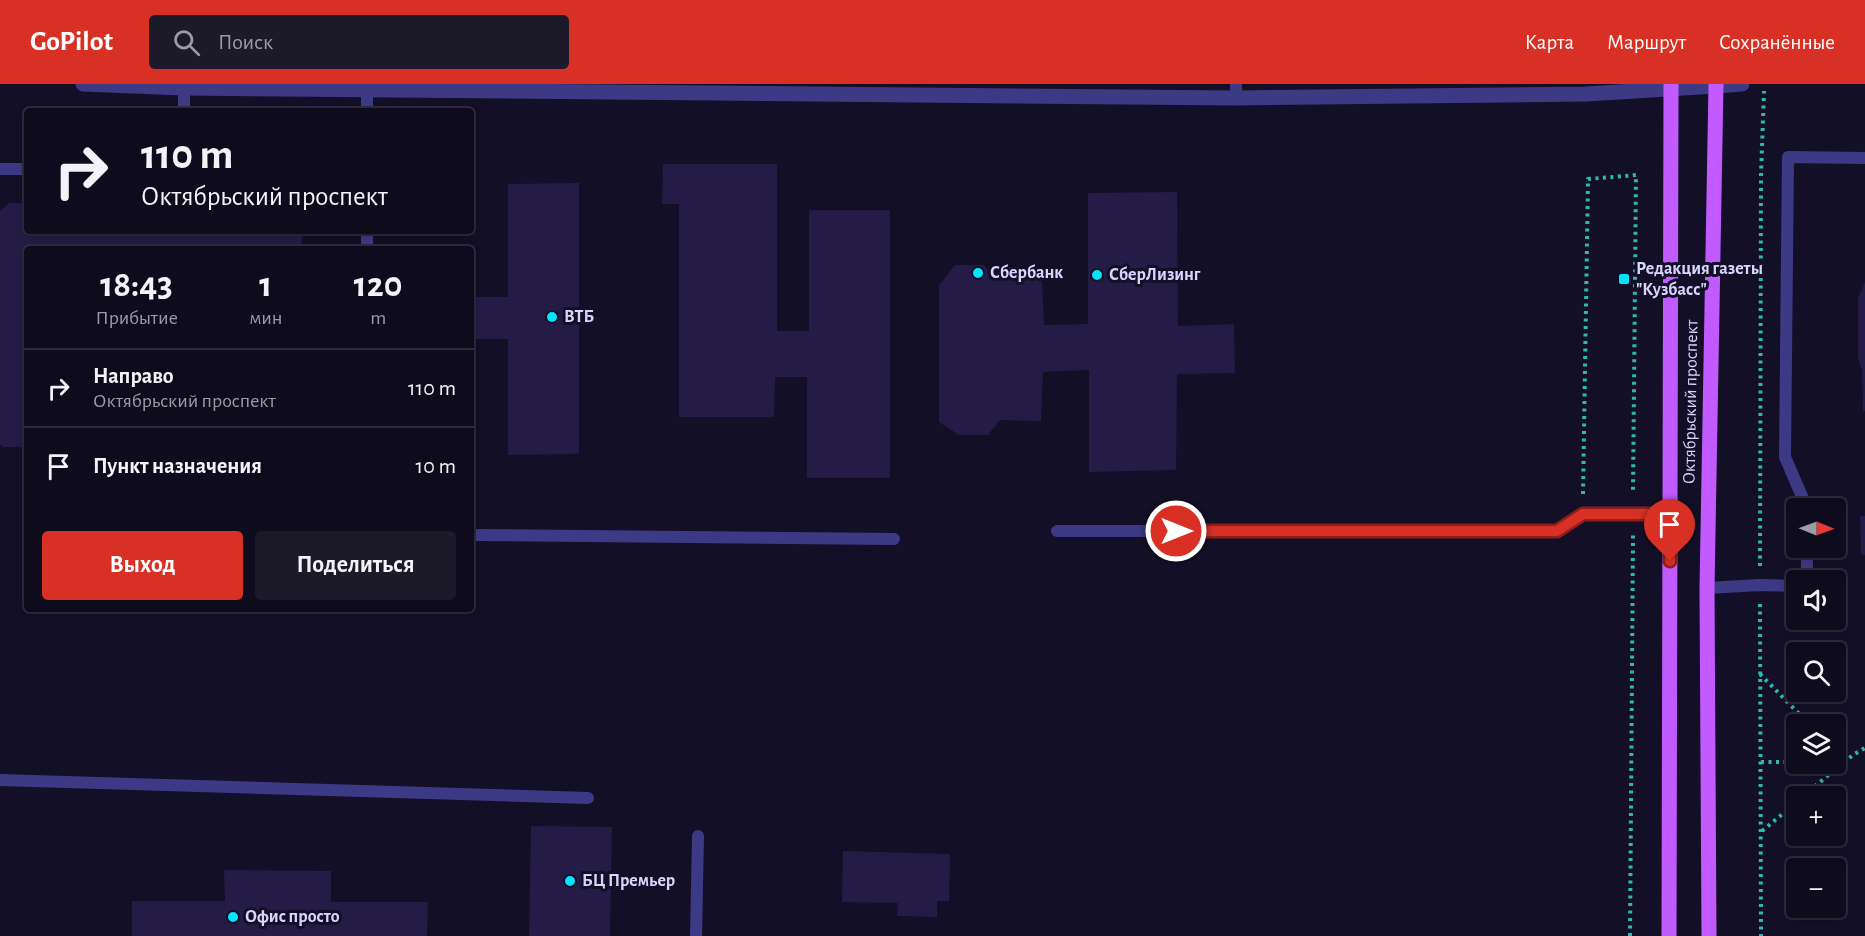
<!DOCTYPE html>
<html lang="ru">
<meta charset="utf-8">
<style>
:root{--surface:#0e0b1c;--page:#1c1929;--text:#f1f3f6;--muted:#9b9ba3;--line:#2e2b3b;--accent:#d93025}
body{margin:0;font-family:"Alegreya Sans",sans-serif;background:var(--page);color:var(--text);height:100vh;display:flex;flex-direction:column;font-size:22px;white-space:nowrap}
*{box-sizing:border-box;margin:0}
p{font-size:20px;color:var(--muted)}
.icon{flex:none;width:33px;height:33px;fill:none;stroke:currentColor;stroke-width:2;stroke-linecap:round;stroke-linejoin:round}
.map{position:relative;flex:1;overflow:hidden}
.side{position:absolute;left:24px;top:162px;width:450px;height:366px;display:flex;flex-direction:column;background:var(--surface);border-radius:6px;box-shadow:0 3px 9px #0003,0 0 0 2px var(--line)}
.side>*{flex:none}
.guide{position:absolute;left:24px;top:24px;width:450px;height:126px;border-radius:6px;box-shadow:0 3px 9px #0003,0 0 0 2px var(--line);background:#0e0b1c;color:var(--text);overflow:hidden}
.needle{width:39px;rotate:91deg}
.controls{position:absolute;left:1786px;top:414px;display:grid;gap:12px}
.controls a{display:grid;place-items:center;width:60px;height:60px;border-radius:6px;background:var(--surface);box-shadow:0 3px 9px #0003,0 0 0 2px var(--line);font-size:30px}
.pin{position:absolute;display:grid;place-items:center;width:51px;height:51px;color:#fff;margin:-62px -26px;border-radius:50% 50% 50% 0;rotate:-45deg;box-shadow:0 0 6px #0007}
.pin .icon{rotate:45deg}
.me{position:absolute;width:66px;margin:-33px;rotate:90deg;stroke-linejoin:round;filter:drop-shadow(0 0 4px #0008)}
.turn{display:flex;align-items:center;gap:21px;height:126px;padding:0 18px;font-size:27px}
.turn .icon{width:78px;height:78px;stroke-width:2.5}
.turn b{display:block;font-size:42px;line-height:51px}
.eta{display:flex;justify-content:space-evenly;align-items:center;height:102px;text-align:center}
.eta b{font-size:36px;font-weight:700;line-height:42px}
.button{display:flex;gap:12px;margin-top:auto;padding:12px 18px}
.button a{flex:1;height:69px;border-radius:6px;background:var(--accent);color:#fff;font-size:24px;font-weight:700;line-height:69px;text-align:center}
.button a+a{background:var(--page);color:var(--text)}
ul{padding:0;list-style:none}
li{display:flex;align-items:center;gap:18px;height:78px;padding:0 18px;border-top:2px solid var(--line)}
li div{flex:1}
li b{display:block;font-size:22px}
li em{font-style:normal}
header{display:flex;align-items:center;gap:36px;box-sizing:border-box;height:84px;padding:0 30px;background:var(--accent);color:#fff}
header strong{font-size:28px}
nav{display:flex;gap:33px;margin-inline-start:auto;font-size:21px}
.search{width:420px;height:54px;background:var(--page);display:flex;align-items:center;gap:15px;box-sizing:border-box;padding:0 21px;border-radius:6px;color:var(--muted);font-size:22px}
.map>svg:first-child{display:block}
.building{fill:#241b47}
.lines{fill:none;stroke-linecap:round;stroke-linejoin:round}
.path{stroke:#2fb8b0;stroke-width:4;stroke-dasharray:3 4.5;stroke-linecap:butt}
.service{stroke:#3d3a85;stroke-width:12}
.minor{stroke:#3d3a85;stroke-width:15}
.tertiary{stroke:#3d3a85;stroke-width:15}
.primary{stroke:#c25bff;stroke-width:15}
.route-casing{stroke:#8d1f18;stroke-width:15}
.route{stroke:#d93025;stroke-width:10}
.poi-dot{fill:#00e5ff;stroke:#130f26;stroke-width:2}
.labels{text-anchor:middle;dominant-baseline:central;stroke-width:6;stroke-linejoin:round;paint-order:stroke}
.poi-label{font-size:18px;font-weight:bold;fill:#d9d4ff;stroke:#130f26;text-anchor:start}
.street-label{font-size:18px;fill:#d9d4ff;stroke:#130f26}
</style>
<header>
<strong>GoPilot</strong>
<div class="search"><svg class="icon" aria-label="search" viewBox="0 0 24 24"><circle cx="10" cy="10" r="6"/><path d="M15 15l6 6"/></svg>Поиск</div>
<nav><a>Карта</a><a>Маршрут</a><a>Сохранённые</a></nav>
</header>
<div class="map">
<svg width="1865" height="852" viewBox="0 0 1865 852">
<rect width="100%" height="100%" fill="#130f26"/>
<!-- building -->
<path class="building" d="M 663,80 L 777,80 L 777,247 L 809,247 L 809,126 L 890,126 L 890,394 L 807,394 L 807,293 L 775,293 L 774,333 L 679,333 L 679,120 L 662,120 Z
M 579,99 L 579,370 L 508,371 L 508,255 L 475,255 L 475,303 L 471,303 L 471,213 L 508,213 L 508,100 Z
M 1177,108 L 1178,242 L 1234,240 L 1235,289 L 1177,290 L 1176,386 L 1089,388 L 1089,286 L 1043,288 L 1041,337 L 1000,336 L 988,351 L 959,351 L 939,338 L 939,201 L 955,181 L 984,181 L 996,195 L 1042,192 L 1044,241 L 1088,240 L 1088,109 Z
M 9,119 L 27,119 L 27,147 L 298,147 L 302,152 L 301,165 L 27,165 L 27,363 L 3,363 L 0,360 L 0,127 Z
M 1865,198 L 1865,327 L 1863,327 L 1862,286 L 1858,274 L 1858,214 Z
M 1860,432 L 1865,432 L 1865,471 L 1861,471 Z
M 531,742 L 612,743 L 610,852 L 529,852 Z
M 843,767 L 950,770 L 949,817 L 937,817 L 937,833 L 897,832 L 898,819 L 842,818 Z
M 224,786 L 331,787 L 331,818 L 428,818 L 427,852 L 132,852 L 132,817 L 225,817 Z"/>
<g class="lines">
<!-- path -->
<path class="path" d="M 1583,410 L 1588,95 L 1636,91 L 1633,410
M 1760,482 L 1761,91 L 1764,7
M 1760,520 L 1761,852
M 1760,590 L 1809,640
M 1836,668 L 1845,678 L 1836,678
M 1761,678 L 1797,678
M 1803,712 L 1853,671 L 1865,664
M 1762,747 L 1797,718
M 1630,852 L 1633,451"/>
<!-- service -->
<path class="service" d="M 1236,0 L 1236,14
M 367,6 L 367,27
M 184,27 L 184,4
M 0,85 L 27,85
M 367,147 L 367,165
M 1807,424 L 1785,373 L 1788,73 L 1865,74
M 1057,447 L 1558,447 L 1583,430 L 1670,430
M 471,451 L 894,455
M 1807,464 L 1807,496
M 1707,504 L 1760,501 L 1797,502
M 0,696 L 588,714
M 696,852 L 698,752"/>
<!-- minor -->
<path class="minor" d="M 1716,2 L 1742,0"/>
<!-- tertiary -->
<path class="tertiary" d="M 83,0 L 184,4 L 1236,14 L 1586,10 L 1716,2"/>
<!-- primary -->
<path class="primary" d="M 1669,852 L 1671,0
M 1709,852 L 1707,504 L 1716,0"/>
</g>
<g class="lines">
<defs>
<path id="route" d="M 1176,447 L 1557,447 L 1583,430 L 1670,430 L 1670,477"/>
</defs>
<!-- route casing -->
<use href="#route" class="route-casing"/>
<!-- route -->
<use href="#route" class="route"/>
</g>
<!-- markers -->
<g class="poi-dot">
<circle cx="978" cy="189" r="6"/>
<circle cx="1097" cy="191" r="6"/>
<rect x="1618" y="189" width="12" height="12" rx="3"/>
<circle cx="552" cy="233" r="6"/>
<circle cx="570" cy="797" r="6"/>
<circle cx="233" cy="833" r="6"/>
</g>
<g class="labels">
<!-- poi labels -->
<g class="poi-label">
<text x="1636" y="185">Редакция газеты<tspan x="1636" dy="21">"Кузбасс"</tspan></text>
<text x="990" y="189">Сбербанк</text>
<text x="1109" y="191">СберЛизинг</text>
<text x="564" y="233">ВТБ</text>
<text x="582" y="797">БЦ Премьер</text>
<text x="245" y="833">Офис просто</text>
</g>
<!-- street labels -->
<g class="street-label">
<text transform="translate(1691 318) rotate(-89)">Октябрьский проспект</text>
</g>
</g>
</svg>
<div class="controls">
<a><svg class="needle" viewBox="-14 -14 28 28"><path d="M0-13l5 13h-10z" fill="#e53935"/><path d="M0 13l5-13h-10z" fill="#9b9ba3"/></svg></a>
<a><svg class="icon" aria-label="sound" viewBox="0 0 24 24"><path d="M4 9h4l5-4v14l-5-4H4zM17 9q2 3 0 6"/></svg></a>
<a><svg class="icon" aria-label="search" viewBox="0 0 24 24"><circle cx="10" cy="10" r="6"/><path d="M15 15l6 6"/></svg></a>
<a><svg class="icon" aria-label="layers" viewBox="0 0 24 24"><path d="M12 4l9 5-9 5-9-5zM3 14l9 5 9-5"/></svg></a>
<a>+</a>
<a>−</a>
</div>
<div class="pin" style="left:1670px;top:477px;background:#d93025"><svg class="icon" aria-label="arrive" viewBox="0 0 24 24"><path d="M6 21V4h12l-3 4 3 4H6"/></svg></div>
<svg class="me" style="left:1176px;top:447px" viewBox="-20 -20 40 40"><circle r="17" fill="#d93025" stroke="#fff" stroke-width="3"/><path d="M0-11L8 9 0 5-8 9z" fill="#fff"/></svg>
<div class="guide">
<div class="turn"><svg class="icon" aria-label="right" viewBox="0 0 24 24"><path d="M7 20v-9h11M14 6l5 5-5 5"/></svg><div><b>110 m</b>Октябрьский проспект</div></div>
</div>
<section class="side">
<div class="eta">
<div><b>18:43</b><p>Прибытие</p></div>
<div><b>1</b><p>мин</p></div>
<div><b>120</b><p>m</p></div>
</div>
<ul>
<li><svg class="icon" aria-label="right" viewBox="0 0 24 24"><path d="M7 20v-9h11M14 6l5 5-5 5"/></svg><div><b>Направо</b><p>Октябрьский проспект</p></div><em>110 m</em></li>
<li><svg class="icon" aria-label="arrive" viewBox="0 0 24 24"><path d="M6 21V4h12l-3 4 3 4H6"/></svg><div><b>Пункт назначения</b></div><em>10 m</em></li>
</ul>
<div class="button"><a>Выход</a><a>Поделиться</a></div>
</section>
</div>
